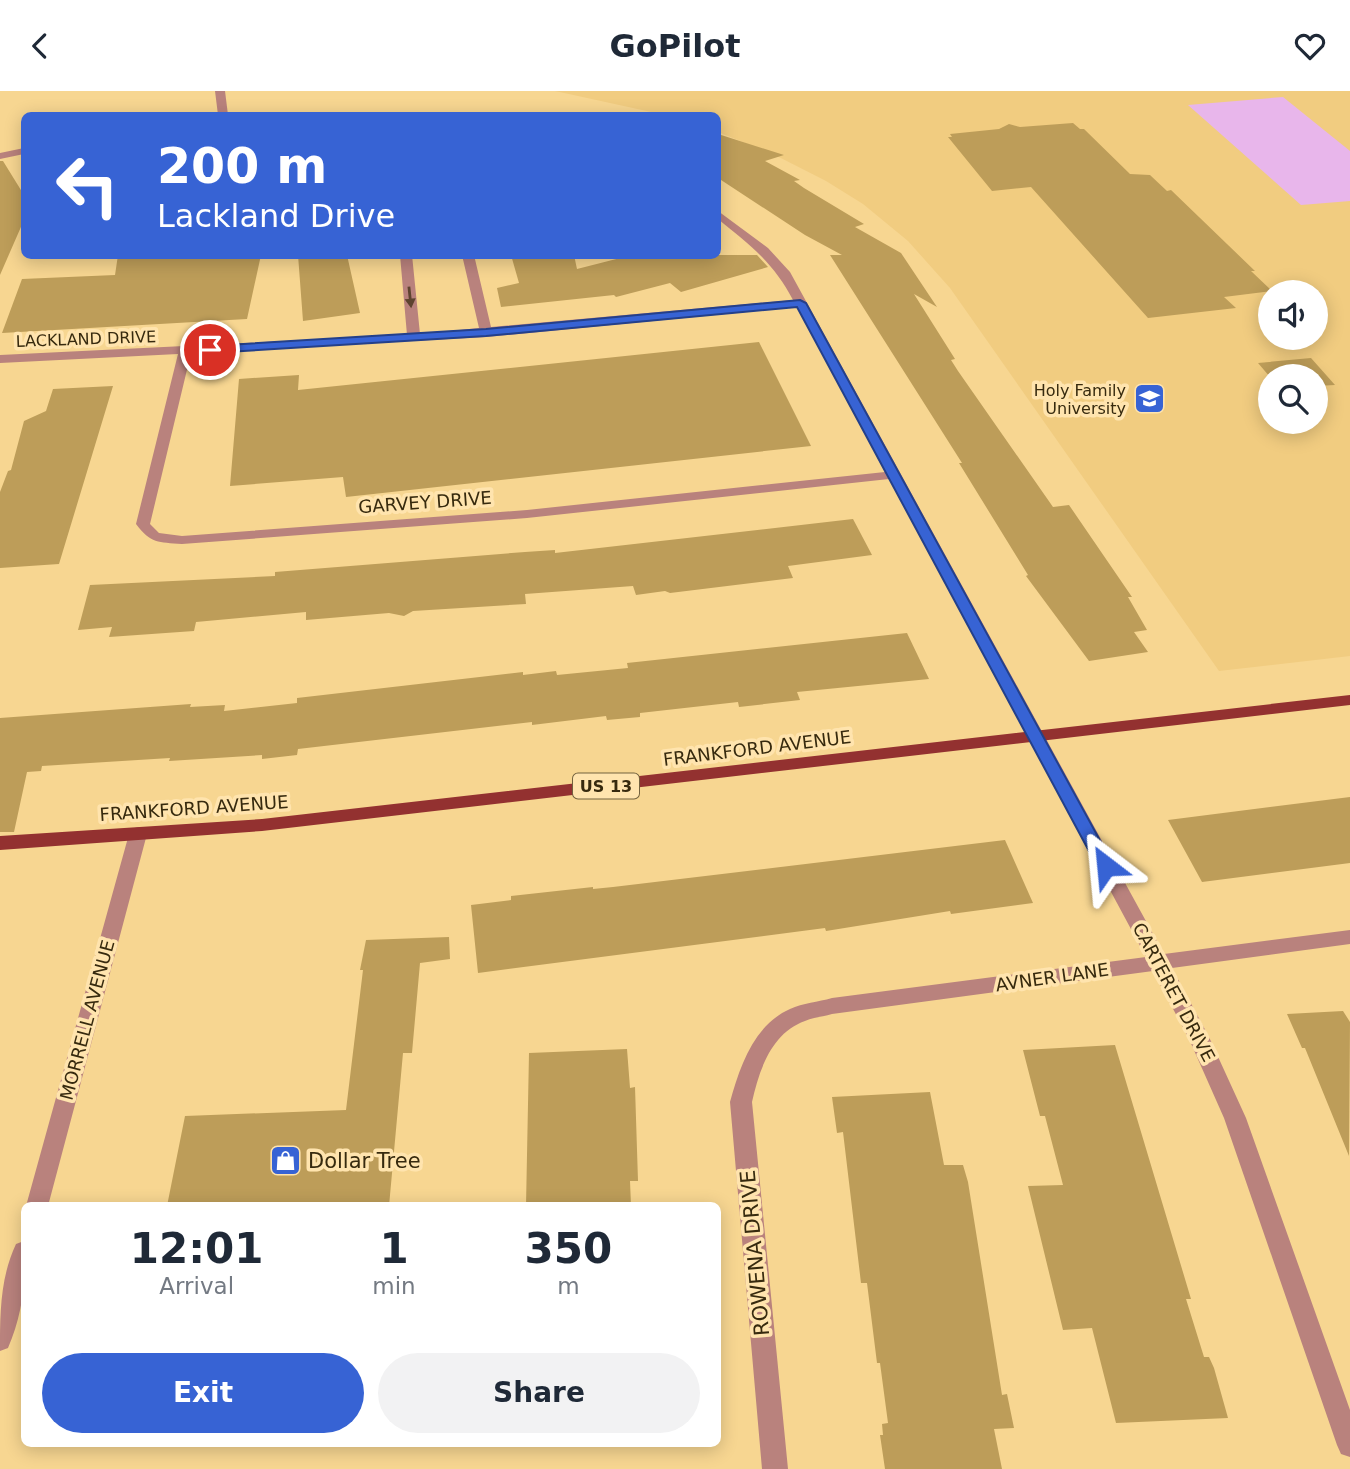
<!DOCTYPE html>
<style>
:root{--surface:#fff;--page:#f2f2f3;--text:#1f2937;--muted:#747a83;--accent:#3763d4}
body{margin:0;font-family:"DejaVu Sans",sans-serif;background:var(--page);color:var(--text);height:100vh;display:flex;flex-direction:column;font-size:26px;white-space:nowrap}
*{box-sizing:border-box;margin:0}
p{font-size:23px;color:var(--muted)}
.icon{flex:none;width:38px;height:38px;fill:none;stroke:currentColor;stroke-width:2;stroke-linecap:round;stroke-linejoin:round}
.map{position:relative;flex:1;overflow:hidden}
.side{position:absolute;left:21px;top:1111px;width:700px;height:245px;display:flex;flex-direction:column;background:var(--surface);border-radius:10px;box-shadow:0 4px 18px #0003}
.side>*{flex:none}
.top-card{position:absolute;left:21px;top:21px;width:700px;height:147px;border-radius:10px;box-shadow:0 4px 18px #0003;background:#3763d4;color:#fff;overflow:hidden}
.buttons{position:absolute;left:1258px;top:189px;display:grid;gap:14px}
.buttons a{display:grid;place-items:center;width:70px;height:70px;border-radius:50%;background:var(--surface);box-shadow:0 4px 18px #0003;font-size:35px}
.pin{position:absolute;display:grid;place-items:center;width:60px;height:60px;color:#fff;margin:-30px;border:4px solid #fff;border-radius:50%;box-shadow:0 2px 7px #0007}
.me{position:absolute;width:77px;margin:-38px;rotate:331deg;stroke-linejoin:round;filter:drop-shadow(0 0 5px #0008)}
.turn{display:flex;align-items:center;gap:24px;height:147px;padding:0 21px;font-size:32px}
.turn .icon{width:91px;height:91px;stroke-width:2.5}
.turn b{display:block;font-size:49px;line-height:60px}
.eta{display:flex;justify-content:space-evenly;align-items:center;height:119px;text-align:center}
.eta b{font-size:42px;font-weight:800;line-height:49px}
.primary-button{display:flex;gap:14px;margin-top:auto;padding:14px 21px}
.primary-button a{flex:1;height:80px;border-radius:42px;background:var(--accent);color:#fff;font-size:28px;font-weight:800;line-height:80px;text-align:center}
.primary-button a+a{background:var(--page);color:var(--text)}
header{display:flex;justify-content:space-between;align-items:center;height:91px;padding:0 21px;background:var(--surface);font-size:32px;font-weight:800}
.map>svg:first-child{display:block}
.built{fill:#f1cc80;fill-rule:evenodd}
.green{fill:#e8b6eb}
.building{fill:#bd9d59}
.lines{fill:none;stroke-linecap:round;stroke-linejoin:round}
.minor{fill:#b9827d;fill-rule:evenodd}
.major{fill:#933130;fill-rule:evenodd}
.oneway{fill:#5e442f}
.route{fill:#3763d4;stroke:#24408a;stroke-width:2}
.labels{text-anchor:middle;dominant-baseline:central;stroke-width:7;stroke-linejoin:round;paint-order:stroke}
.far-street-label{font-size:16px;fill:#372a0e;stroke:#ffe4ae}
.far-poi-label{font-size:16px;fill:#372a0e;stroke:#ffe4ae;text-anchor:end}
.shield{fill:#ffe4ae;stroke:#73623e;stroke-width:2}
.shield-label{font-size:16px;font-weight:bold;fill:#372a0e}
.street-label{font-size:18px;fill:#372a0e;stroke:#ffe4ae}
.near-poi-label{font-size:21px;fill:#372a0e;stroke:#ffe4ae;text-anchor:start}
.near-street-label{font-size:21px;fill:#372a0e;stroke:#ffe4ae}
</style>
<header><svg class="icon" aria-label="back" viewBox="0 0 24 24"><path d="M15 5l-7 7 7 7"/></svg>GoPilot<svg class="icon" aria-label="heart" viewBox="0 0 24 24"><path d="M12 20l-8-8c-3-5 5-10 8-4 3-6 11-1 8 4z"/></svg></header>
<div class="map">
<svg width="1350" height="1378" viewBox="0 0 1350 1378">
<rect width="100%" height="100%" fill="#f7d691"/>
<!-- built -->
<path class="built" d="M 555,0 L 1350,0 L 1350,565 L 1219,580 L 950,197 L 908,150 L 863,113 L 826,90 L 773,63 L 718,41 L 718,24 L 665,24 ZM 1270,201 L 1316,201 L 1316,247 L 1270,247 ZM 1270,285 L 1316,285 L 1316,331 L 1270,331 Z"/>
<!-- green -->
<path class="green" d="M 1283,6 L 1350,60 L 1350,110 L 1301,114 L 1188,14 Z"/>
<!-- building -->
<path class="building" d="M 1073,32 L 1080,38 L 1084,38 L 1130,83 L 1150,84 L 1167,100 L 1171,99 L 1255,180 L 1251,180 L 1272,200 L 1224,206 L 1236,217 L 1148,227 L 1031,96 L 992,100 L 948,46 L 952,46 L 950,43 L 999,38 L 1009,33 L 1020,36 Z
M 718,43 L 784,64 L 765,70 L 800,89 L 794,90 L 804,97 L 864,133 L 855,136 L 901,162 L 937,216 L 914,203 L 955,268 L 951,269 L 958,280 L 1053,416 L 1069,414 L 1132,506 L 1128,506 L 1147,539 L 1134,541 L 1148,561 L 1089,570 L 1026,485 L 1028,484 L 959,372 L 962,372 L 830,164 L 842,164 L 805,144 L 718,87 Z
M 0,70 L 3,70 L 24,104 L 24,129 L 0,184 Z
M 118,164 L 261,164 L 247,228 L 2,242 L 22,188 L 115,184 Z
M 298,164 L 347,164 L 360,222 L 303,230 Z
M 511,164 L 574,164 L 577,178 L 632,164 L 757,164 L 768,176 L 681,201 L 670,192 L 616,206 L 614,204 L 501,216 L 497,197 L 519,192 Z
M 759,251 L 811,355 L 346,406 L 343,386 L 230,395 L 239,288 L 299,284 L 298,299 Z
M 1311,267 L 1335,294 L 1316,295 L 1316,285 L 1270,286 L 1258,272 Z
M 113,295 L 59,473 L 0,477 L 0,401 L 8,380 L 11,379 L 24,330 L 46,320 L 53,298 Z
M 853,428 L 872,464 L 788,475 L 793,487 L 670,502 L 665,500 L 636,504 L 633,495 L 525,503 L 526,513 L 413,520 L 404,525 L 389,522 L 306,529 L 306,521 L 196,531 L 194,540 L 109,546 L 112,536 L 78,539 L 90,494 L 275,485 L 275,481 L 525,461 L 555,459 L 555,462 Z
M 907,542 L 929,588 L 797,601 L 800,609 L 739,616 L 738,611 L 640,622 L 640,626 L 607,629 L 606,625 L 532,634 L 532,631 L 298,658 L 297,664 L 262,668 L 262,664 L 169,670 L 170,667 L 42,675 L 41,680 L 27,681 L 14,741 L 0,741 L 0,627 L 191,613 L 190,616 L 225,614 L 224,620 L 297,612 L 297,607 L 523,581 L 523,584 L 556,580 L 557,584 L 628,577 L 627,572 Z
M 1350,706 L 1350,772 L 1202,791 L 1168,729 Z
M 1005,749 L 1033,812 L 951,823 L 950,820 L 826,840 L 825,837 L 478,882 L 471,814 L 511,809 L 511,805 L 593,796 L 593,798 L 613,796 Z
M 449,846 L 450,868 L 420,872 L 412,962 L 403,962 L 389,1115 L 167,1115 L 185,1025 L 346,1019 L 363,879 L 360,879 L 366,849 Z
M 1343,920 L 1350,931 L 1349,1065 L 1305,957 L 1302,957 L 1287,923 Z
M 1115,954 L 1191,1208 L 1186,1208 L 1204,1266 L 1209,1266 L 1214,1277 L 1228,1327 L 1116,1332 L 1092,1237 L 1063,1239 L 1028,1095 L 1063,1094 L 1045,1025 L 1040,1025 L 1023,959 Z
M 627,958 L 630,997 L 635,996 L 638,1090 L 630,1090 L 631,1115 L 526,1115 L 529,962 Z
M 930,1001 L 944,1074 L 963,1074 L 968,1091 L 1002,1304 L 1007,1303 L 1014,1337 L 994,1338 L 1002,1378 L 885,1378 L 880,1344 L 883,1344 L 882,1333 L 888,1332 L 880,1272 L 877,1272 L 867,1192 L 861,1192 L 843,1041 L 837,1042 L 832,1006 Z"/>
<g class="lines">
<!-- minor -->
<path class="minor" d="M 215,0 L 225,0 L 228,24 L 218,24 Z
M 24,57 L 24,63 L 0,68 L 0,62 Z
M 718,120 L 768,157 L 790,181 L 1164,863 L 1350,839 L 1350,853 L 1172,877 L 1209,946 L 1246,1027 L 1350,1319 L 1350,1366 L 1341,1363 L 1337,1354 L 1224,1027 L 1189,948 L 1153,880 L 832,923 C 823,926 813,926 805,930 C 771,942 759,980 752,1011 L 788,1378 L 762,1378 L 730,1011 C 740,975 754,934 790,918 C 803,912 818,911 832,907 L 1146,866 L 889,388 L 527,427 L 182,453 C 158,451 151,453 136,433 L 178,263 L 0,272 L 0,264 L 407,244 L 400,164 L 412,164 L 420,243 L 479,237 L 462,164 L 474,164 L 491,236 L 793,209 C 773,171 750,154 718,128 ZM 797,216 L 885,381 L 527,419 L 182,445 L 159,442 L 150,433 L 191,262 L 486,246 Z
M 138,736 L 144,738 L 147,743 L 48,1115 L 26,1115 L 129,743 L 132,738 Z
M 24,1150 C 27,1185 23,1223 8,1257 L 0,1260 C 0,1223 0,1187 16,1153 Z"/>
<!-- major -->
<path class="major" d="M 1350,604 L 1350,614 L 262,740 L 0,759 L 0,745 L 262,728 Z"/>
</g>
<!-- one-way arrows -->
<defs><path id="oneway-solid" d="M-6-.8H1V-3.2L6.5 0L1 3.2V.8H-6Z" transform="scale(1.75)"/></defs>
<use class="oneway" href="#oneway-solid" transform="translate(410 206) rotate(84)"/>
<!-- route -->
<path class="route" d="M 800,209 L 806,212 L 1114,775 L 1112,779 L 1106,781 L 1097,775 L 797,216 L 486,245 L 210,262 L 205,259 L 210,255 L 486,238 Z"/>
<!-- icons -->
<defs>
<symbol id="university-square" viewBox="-11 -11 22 22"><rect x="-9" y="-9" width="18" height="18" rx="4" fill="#3763d4" stroke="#ffe4ae"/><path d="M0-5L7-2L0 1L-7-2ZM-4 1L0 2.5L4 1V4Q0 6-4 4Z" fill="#fff"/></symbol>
<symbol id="shop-square" viewBox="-11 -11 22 22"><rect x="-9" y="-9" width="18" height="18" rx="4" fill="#3763d4" stroke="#ffe4ae"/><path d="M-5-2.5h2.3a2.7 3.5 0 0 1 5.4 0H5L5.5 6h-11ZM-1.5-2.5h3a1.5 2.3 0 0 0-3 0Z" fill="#fff"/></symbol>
</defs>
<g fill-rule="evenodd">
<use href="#university-square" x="1132" y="290" width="35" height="35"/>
<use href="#shop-square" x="268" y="1052" width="35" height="35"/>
</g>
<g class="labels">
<!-- far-street labels -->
<g class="far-street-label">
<text transform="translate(86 248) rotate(-2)">LACKLAND DRIVE</text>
</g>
<!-- far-poi labels -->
<g class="far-poi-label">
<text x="1126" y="299">Holy Family<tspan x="1126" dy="18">University</tspan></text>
</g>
<!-- shield labels -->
<rect class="shield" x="573" y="682.5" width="66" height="25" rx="5"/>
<g class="shield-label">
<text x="606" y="695">US 13</text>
</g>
<!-- street labels -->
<g class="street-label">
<text transform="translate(425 411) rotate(-4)">GARVEY DRIVE</text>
<text transform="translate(757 657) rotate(-7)">FRANKFORD AVENUE</text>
<text transform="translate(194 717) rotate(-4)">FRANKFORD AVENUE</text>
<text transform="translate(1052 886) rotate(-8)">AVNER LANE</text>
<text transform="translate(1174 901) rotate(62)">CARTERET DRIVE</text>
<text transform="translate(87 929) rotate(-75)">MORRELL AVENUE</text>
</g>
<!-- near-poi labels -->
<g class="near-poi-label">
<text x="308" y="1070">Dollar Tree</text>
</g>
<!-- near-street labels -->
<g class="near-street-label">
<text transform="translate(755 1162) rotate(-95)">ROWENA DRIVE</text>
</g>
</g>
</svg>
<div class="buttons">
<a><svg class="icon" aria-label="sound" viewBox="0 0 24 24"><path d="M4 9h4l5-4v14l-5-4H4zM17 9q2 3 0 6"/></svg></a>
<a><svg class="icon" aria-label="search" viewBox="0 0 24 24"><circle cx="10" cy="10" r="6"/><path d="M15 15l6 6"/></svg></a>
</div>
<div class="pin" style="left:210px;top:259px;background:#d93025"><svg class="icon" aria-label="arrive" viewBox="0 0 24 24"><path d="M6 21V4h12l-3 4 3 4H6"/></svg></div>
<svg class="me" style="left:1106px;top:775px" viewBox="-20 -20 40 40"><path d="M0-17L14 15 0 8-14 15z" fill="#3763d4" stroke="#fff" stroke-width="4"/></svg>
<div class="top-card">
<div class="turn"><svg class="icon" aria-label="left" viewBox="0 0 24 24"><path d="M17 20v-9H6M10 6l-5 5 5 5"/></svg><div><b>200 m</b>Lackland Drive</div></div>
</div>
<section class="side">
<div class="eta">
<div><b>12:01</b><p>Arrival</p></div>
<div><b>1</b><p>min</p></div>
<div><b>350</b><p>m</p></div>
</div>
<div class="primary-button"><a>Exit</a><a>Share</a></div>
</section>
</div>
